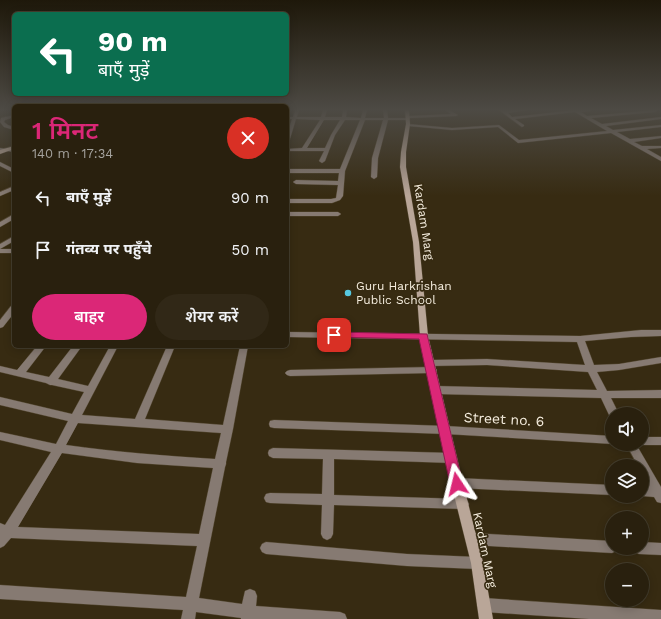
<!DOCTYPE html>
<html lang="hi">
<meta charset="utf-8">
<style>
:root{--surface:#29200e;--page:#312817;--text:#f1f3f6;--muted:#a5a39e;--line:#453e2e;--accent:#db2777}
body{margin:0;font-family:"Work Sans","Noto Sans Devanagari",sans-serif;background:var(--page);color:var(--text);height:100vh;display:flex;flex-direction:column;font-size:15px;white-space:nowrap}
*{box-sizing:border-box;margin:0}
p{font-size:13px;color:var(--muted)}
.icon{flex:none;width:22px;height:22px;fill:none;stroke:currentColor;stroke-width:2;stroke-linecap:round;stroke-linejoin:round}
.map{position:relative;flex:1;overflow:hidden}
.details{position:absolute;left:12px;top:104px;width:277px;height:244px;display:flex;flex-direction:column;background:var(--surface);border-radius:6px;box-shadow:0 2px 10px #0003,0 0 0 1px var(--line)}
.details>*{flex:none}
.guide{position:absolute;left:12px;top:12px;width:277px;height:84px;border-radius:6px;box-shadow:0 2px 10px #0003,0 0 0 1px var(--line);background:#0b6e4f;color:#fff;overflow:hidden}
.tools{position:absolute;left:605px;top:407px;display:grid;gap:8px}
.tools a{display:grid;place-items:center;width:44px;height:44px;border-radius:50%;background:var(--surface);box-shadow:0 2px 10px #0003,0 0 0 1px var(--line);font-size:20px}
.pin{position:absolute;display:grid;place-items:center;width:34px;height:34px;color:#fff;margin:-17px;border-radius:8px;box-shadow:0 2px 6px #0006}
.me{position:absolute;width:44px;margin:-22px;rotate:350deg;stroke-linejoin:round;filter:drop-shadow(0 0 3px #0008)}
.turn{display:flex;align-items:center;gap:14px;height:84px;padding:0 20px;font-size:18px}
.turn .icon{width:52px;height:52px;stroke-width:2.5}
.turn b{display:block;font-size:28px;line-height:34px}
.round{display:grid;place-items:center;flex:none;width:42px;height:42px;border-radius:21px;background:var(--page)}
.headline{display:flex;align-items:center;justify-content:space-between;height:68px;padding:0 20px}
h1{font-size:24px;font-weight:600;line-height:30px;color:var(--accent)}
.cta{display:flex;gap:8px;margin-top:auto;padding:8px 20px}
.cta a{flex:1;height:46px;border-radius:24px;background:var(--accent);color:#fff;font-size:16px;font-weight:600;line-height:46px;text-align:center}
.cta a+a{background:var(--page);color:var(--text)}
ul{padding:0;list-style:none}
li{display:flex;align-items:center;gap:12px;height:52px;padding:0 20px}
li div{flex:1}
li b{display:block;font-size:15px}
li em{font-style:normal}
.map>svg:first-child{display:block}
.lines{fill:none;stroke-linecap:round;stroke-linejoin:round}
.street-casing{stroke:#52462f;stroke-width:1}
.secondary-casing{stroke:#52462f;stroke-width:1}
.street{fill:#867a72;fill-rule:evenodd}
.secondary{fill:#b9a698;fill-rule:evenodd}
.route{fill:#db2777;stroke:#8e194d}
.poi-dot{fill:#56c9e1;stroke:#372b12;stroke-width:1.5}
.labels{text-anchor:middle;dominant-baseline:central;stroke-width:3.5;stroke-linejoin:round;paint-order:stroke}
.street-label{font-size:12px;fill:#f5edde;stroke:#372b12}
.poi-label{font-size:12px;fill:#f5edde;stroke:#372b12;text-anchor:start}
.near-street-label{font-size:14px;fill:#f5edde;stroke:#372b12}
</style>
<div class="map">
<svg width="661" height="619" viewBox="0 0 661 619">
<rect width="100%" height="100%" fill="#372b12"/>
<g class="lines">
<defs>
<path id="street" d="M 295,110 L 299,110 L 297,117 L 321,117 L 323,110 L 327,110 L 325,117 L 342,117 L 343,110 L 347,110 L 346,117 L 361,118 L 363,110 L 367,110 L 365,118 L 384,118 L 383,110 L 387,110 L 388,118 L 406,118 L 408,116 L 451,114 L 445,110 L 449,110 L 458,115 L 456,116 L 410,118 L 408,120 L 388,120 L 378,158 L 377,177 L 374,179 L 371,177 L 372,158 L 383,120 L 365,120 L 345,171 L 343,196 L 340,200 L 332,203 L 287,203 L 287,199 L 331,199 L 336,198 L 338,185 L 296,184 L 293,182 L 296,180 L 338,181 L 339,173 L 287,173 L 287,169 L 340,169 L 360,120 L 345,120 L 335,135 L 325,161 L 322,163 L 319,161 L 324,151 L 287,151 L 287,149 L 302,148 L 320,120 L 296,119 L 289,142 L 287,143 L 287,135 L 292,119 L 287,119 L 287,117 L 293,117 ZM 324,120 L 340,120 L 331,135 L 325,148 L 307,148 Z
M 499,110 L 527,110 L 508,113 L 512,117 L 575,110 L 592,110 L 590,111 L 581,112 L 587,116 L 656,110 L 657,111 L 655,112 L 591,118 L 602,124 L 661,117 L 661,119 L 606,126 L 613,130 L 661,125 L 661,127 L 617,132 L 630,139 L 661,136 L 661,138 L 634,142 L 642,146 L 661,146 L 661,148 L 647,149 L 661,157 L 661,161 L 611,133 L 518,143 L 498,127 L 452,130 L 408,126 L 406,125 L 408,124 L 452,128 L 499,125 L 519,140 L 607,131 L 575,112 L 515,119 L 524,125 L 524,126 L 522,127 Z
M 14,115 L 14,117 L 5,120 L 4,122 L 8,125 L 14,127 L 14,130 L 4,127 L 0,122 L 1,118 Z
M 0,148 L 14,150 L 14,152 L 0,150 Z
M 0,162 L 14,169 L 14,173 L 0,166 Z
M 14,186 L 14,190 L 0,196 L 0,192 Z
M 287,212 L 338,212 L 341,214 L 338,216 L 287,216 Z
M 14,214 L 14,219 L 0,227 L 0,222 Z
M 14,236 L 14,241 L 0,249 L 14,249 L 14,253 L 0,253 L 0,244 Z
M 11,306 L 14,306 L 14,313 L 3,327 L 0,328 L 0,320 Z
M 641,330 L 661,330 L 661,336 L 631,337 L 585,341 L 594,365 L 619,364 L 661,357 L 661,363 L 619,370 L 597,372 L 607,391 L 661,390 L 661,398 L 611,398 L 619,414 L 612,414 L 612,417 L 610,417 L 601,398 L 436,394 L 433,393 L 431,390 L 433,387 L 436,386 L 597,390 L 588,372 L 487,365 L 430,366 L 427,365 L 425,363 L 427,361 L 430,360 L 487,359 L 585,365 L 577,342 L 287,337 L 287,333 L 290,332 L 580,336 Z
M 37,346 L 46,346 L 26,372 L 49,377 L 73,346 L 82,346 L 58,379 L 88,386 L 110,346 L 118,346 L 82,415 L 135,419 L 167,346 L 175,346 L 145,419 L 223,425 L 240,346 L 248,346 L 233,429 L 226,462 L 226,464 L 225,467 L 199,598 L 242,604 L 245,591 L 250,589 L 255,591 L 257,596 L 256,606 L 340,612 L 345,614 L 347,619 L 241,619 L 241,618 L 196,612 L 195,619 L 181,619 L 183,610 L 0,599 L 0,585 L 186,597 L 197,546 L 11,538 L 4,546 L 0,548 L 0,523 L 5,525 L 51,452 L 0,440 L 0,432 L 56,444 L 68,421 L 0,405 L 0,397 L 72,414 L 84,392 L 52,385 L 50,385 L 46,383 L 0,372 L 0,366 L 17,370 ZM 78,423 L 221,433 L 215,459 C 166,456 116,452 66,445 ZM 62,453 L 137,463 L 213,468 L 199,534 L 18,527 Z
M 432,367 L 435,368 L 437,370 L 435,372 L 432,373 L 290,376 L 287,375 L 285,373 L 287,371 L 290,370 Z
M 274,420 L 446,426 L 612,436 L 613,444 L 446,434 L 274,428 L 270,427 L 269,424 L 270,421 Z
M 642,437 L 661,437 L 661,445 L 642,445 L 638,444 L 642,444 Z
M 626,444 L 636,444 L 661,487 L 661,503 L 657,502 L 654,497 L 642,496 L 642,486 L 648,486 L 642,474 L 642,466 L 638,466 Z
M 273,448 L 452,453 L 456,455 L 457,458 L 456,461 L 452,463 L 334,459 L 334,495 L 463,499 L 467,500 L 469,504 L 467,508 L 463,509 L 334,505 L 333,534 L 331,538 L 327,540 L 323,538 L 321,534 L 322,505 L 270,503 L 266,502 L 264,498 L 266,494 L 270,493 L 322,494 L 323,459 L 273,458 L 269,456 L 268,453 L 269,450 Z
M 457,478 L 612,485 L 612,495 L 457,488 L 453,487 L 451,483 L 453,479 Z
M 472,533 L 612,541 L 612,548 L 618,548 L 616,551 L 612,553 L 472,545 L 468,543 L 466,539 L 468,535 Z
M 266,542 L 407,554 L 477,557 L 482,558 L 483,563 L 482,568 L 477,569 L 407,566 L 266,554 L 262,552 L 260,548 L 262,544 Z
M 642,542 L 661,543 L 661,555 L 639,554 L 635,552 L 633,548 L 642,548 Z
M 484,598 L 661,610 L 661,619 L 589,619 L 484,612 L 479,610 L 477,605 L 479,600 Z"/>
<path id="secondary" d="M 405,110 L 409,110 L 410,124 L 406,152 L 406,167 L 419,242 L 428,336 L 463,483 L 483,563 L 493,619 L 479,619 L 471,563 L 451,483 L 420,336 L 413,242 L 400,167 L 401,152 L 406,124 Z
M 14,146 L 14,149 L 0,154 L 0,150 Z"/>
</defs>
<!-- street casing -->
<use href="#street" class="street-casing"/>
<!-- secondary casing -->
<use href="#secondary" class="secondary-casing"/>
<!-- street -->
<use href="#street" class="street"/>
<!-- secondary -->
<use href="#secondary" class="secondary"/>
</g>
<!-- sky -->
<linearGradient id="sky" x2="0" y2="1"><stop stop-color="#1e180a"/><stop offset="0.56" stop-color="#4d4a44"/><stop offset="1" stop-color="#4d4a44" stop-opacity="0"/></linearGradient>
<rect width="661" height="196" fill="url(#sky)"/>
<!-- route -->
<path class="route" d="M 334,332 L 427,334 L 463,484 L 461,488 L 457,489 L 452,488 L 450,484 L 419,339 L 331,337 L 330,335 L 331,333 Z"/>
<!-- markers -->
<circle class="poi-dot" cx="348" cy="293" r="4"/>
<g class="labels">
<!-- street labels -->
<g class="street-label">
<text transform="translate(424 222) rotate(81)">Kardam Marg</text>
<text transform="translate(485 550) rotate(78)">Kardam Marg</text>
</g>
<!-- poi labels -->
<g class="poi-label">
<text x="356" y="286">Guru Harkrishan<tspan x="356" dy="14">Public School</tspan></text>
</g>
<!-- near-street labels -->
<g class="near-street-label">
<text transform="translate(504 419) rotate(3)">Street no. 6</text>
</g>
</g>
</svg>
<div class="tools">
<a><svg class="icon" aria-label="sound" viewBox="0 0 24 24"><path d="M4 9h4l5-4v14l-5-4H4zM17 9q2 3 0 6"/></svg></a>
<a><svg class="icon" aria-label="layers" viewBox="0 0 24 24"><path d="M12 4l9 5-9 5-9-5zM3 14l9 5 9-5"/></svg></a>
<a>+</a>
<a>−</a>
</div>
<div class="pin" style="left:334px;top:335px;background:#d93025"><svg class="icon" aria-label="arrive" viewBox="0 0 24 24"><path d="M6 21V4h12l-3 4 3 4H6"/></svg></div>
<svg class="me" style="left:457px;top:484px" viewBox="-20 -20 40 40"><path d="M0-17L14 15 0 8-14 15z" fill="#db2777" stroke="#fff" stroke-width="4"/></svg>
<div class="guide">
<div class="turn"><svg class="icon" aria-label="left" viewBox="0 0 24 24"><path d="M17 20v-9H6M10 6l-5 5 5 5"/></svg><div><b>90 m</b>बाएँ मुड़ें</div></div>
</div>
<section class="details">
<div class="headline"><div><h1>1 मिनट</h1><p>140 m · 17:34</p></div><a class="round" style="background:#d93025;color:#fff"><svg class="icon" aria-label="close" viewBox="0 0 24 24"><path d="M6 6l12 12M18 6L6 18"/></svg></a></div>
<ul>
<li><svg class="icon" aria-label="left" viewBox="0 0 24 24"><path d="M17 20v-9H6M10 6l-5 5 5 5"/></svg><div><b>बाएँ मुड़ें</b></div><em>90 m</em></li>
<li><svg class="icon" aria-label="arrive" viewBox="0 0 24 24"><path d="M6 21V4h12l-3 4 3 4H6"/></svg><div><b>गंतव्य पर पहुँचे</b></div><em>50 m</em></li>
</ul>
<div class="cta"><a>बाहर</a><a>शेयर करें</a></div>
</section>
</div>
